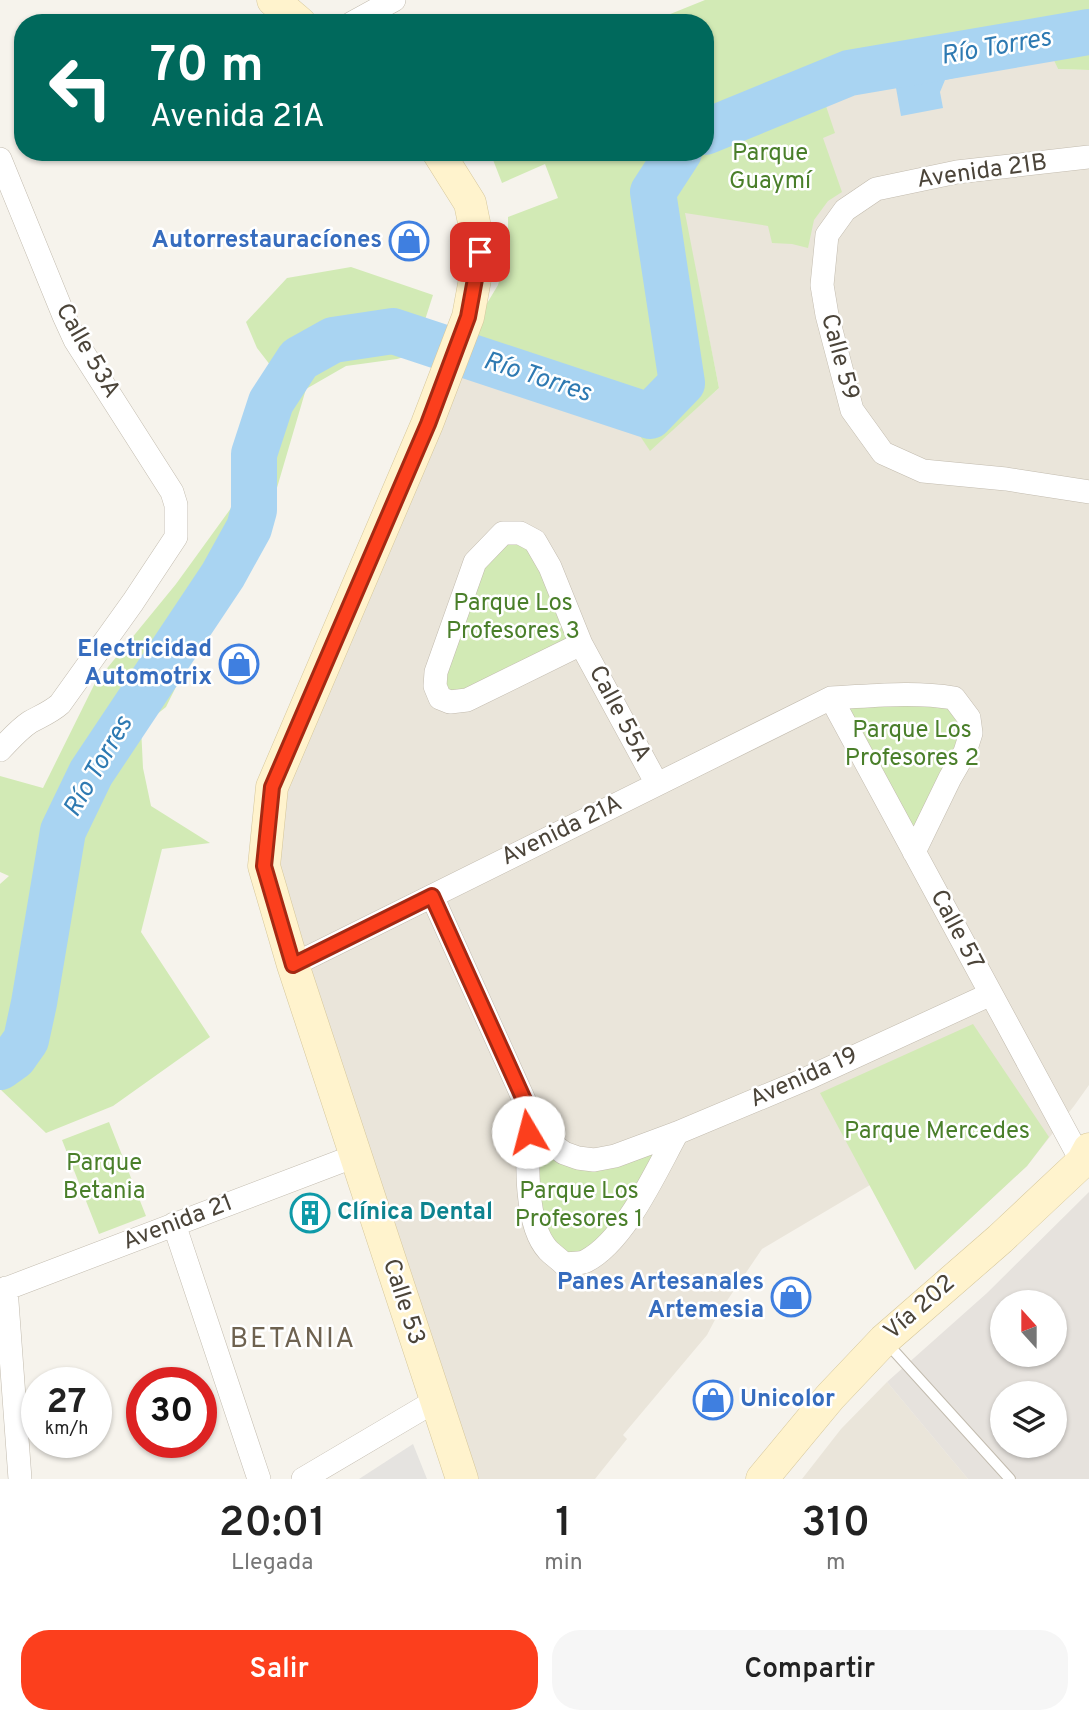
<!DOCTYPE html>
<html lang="es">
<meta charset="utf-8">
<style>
:root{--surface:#fff;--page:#f6f6f6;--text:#222;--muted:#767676;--accent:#fc3f1d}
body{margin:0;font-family:Overpass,sans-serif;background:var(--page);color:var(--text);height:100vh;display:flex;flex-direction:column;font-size:26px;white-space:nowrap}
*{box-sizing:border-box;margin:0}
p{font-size:23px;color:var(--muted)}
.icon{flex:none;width:38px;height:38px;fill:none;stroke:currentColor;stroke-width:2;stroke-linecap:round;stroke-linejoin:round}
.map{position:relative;height:1479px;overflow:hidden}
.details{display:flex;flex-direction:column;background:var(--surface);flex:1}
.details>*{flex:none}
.top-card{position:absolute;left:14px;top:14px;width:700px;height:147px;border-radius:28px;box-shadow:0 2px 5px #0004;background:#00695c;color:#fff;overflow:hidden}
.needle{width:46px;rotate:339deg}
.buttons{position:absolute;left:990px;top:1290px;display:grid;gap:14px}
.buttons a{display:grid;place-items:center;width:77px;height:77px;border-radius:50%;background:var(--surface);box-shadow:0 2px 5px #0004;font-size:35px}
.speed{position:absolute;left:21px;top:1367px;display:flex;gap:14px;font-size:35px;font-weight:700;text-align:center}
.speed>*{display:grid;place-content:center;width:91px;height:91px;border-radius:50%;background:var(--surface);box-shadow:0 2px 5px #0004;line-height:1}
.speed small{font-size:18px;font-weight:400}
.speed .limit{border:10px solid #d22;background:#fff;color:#111}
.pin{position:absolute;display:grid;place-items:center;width:60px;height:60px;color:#fff;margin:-30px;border-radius:14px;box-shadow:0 4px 10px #0006}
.me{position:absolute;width:77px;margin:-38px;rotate:352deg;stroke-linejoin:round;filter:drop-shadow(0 0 5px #0008)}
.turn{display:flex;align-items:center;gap:24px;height:147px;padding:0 21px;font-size:32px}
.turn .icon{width:91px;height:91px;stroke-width:2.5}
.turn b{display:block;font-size:49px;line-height:60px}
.eta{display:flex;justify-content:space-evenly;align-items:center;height:119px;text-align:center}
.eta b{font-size:42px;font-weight:600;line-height:49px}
.cta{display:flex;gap:14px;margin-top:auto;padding:14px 21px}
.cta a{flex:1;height:80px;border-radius:28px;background:var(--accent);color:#fff;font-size:28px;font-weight:600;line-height:80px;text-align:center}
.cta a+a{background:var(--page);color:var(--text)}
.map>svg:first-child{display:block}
.residential{fill:#eae5da}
.industrial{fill:#e6e2dd;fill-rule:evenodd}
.green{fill:#d2eab5}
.parking{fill:#e5e3e0}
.water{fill:#a9d4f2}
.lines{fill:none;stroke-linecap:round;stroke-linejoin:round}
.river{stroke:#a9d4f2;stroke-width:46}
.lane-casing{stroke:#c2bbae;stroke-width:12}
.street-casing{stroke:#c2bbae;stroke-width:24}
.secondary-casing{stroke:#d6c79b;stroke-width:33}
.lane{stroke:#fff;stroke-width:10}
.street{stroke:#fff;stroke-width:23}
.secondary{stroke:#fff3cd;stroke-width:32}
.route-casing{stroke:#a42913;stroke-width:18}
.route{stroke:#fc3f1d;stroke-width:12}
.labels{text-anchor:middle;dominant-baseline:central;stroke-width:5;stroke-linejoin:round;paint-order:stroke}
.park-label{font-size:24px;fill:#4a7f2a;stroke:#fff}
.street-label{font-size:24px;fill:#4b4439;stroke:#fff}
.shop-label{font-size:24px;font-weight:bold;fill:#366cbe;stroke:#fff;text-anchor:end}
.culture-label{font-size:24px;font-weight:bold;fill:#0d838f;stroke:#fff;text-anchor:start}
.water-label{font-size:26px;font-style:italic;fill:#2e7ab2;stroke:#fff}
.quarter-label{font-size:28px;letter-spacing:2px;fill:#6e6250;stroke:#fff}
</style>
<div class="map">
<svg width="1089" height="1479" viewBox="0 0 1089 1479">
<rect width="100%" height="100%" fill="#f6f3ec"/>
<!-- residential -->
<path class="residential" d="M 1045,39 L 1058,69 L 1089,70 L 1089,1085 L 1074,1106 L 1027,1166 L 915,1270 L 870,1185 L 762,1249 L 718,1314 L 707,1335 L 623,1435 L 627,1439 L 595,1479 L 462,1479 L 264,866 L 272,787 L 450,365 L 634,427 L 650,450 L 719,388 L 684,213 L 705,152 L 705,132 L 849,73 Z
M 887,1382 L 968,1479 L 802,1479 L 841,1429 Z"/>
<!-- industrial -->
<path class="industrial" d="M 1089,1192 L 1089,1479 L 968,1479 L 887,1382 L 987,1293 ZM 1003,1302 L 1055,1302 L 1055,1354 L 1003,1354 ZM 1003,1393 L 1055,1393 L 1055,1446 L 1003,1446 Z"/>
<!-- green -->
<path class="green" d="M 705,0 L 1089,0 L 1089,70 L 1058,69 L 1044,39 L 849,73 L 819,85 L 835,133 L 823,138 L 842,192 L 828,201 L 814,220 L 808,248 L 792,244 L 772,243 L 768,226 L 685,213 L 719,388 L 650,451 L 634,427 L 450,365 L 498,285 L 508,251 L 508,217 L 558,198 L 545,164 L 502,183 L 490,152 L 705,152 L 705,23 L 648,23 Z
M 351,267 L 433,295 L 414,354 L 397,359 L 346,366 L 306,389 L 264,532 L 228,582 L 166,707 L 141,727 L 143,768 L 151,806 L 210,843 L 162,849 L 141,932 L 210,1037 L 113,1106 L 46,1133 L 0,1089 L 0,884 L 9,876 L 0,872 L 0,776 L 43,788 L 95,683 L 176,584 L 234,504 L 246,457 L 274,370 L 257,348 L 246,322 L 287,278 Z
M 520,533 L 581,644 L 450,702 L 436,672 L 475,562 Z
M 932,694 L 969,718 L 914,852 L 831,698 Z
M 973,1024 L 1049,1137 L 1027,1166 L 915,1270 L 820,1093 Z
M 529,1111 L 578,1158 L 677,1133 L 584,1262 L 546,1248 Z
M 109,1122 L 146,1216 L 99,1234 L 62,1140 Z"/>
<!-- parking -->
<path class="parking" d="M 413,1444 L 427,1479 L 359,1479 Z"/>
<!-- water -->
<path class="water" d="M 969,56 L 972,74 L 945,80 L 940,92 L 943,108 L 901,116 L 893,71 Z"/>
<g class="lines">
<!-- river -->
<path class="river" d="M 705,132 L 849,73 L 1089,32
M 0,1067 L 14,1057 L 26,1040 L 34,1003 L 63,831 L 91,773 L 223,575 L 249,528 L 254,510 L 254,454 L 271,402 L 299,359 L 333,340 L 393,331 L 650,416 L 682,383 L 653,192 L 679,152"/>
<defs>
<path id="lane" d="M 885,1341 L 1010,1479"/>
<path id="street" d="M 352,23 L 394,0
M 1089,157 L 957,172 L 876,189 L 845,210 L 827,235 L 822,285 L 827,315 L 852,410 L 883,453 L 923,471 L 1006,479 L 1089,492
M 0,159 L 64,316 L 75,340 L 172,492 L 176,505 L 176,537 L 133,602 L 60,704 C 51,712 41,716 30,722 C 18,730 10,740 0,750
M 581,644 L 467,700 L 450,702 L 440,698 L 435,686 L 436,672 L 475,562 L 503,533 L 520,533 L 535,541 L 550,567 L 581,644 L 657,784
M 831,698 L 1082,1162
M 432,896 L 529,1111 L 553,1145 L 564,1153 L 578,1158 L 594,1160 L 615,1156 L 677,1133 L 806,1079 L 991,994
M 293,965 L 831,698 C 872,696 913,691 954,698 L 969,718 L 971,733 L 965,752 L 950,778 L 914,852
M 529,1111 C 528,1147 522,1222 548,1250 C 553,1255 559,1259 564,1264 C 571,1263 580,1264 586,1261 C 625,1241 656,1171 677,1133
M 174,1224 L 259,1479
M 6,1288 L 20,1479
M 0,1291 L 355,1156
M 303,1479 L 435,1401"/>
<path id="secondary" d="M 273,0 L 300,23
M 438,152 L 470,203 L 480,252 L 468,317 L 427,424 L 272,787 L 264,866 L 293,965 L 462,1479
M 762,1479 L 830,1397 L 884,1340 L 1000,1239 L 1082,1162 L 1089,1149"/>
</defs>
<!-- lane casing -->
<use href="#lane" class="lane-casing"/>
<!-- street casing -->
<use href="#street" class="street-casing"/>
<!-- secondary casing -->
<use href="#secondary" class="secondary-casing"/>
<!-- lane -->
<use href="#lane" class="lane"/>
<!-- street -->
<use href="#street" class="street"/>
<!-- secondary -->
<use href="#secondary" class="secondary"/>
</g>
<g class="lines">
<defs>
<path id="route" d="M 480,252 L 468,317 L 428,424 L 272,787 L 264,866 L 293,965 L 432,896 L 529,1111 L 528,1132"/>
</defs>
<!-- route casing -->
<use href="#route" class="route-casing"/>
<!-- route -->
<use href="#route" class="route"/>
</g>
<!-- icons -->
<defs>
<symbol id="shop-ring" viewBox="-11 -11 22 22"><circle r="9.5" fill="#fff" stroke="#3f7fe0" stroke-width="1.5"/><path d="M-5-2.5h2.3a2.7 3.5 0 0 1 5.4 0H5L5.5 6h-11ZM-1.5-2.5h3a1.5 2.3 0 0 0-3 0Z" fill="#3f7fe0"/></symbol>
<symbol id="building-ring" viewBox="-11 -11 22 22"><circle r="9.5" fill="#fff" stroke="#0f9aa8" stroke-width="1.5"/><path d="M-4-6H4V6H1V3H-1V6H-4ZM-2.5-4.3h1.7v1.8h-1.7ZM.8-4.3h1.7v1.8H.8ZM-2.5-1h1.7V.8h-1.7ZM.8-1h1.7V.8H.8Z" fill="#0f9aa8"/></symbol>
</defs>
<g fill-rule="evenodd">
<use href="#shop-ring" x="387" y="219" width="44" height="44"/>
<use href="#shop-ring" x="217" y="642" width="44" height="44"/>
<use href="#building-ring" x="288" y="1191" width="44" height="44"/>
<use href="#shop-ring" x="769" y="1275" width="44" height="44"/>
<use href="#shop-ring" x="691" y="1378" width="44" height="44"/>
</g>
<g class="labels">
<!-- park labels -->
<g class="park-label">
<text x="770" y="154">Parque<tspan x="770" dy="28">Guaymí</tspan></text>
<text x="513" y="604">Parque Los<tspan x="513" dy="28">Profesores 3</tspan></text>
<text x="912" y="731">Parque Los<tspan x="912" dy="28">Profesores 2</tspan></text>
<text x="937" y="1132">Parque Mercedes</text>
<text x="104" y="1164">Parque<tspan x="104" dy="28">Betania</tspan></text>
<text x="579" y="1192">Parque Los<tspan x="579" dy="28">Profesores 1</tspan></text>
</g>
<!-- street labels -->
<g class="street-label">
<text transform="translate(982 172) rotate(-8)">Avenida 21B</text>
<text transform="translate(87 351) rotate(60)">Calle 53A</text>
<text transform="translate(839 357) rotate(75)">Calle 59</text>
<text transform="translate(619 714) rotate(62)">Calle 55A</text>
<text transform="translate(562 831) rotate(-26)">Avenida 21A</text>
<text transform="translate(956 930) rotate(62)">Calle 57</text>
<text transform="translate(804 1078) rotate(-24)">Avenida 19</text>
<text transform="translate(178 1223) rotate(-21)">Avenida 21</text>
<text transform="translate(403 1302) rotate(72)">Calle 53</text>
<text transform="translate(920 1308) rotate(-41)">Vía 202</text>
</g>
<!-- shop labels -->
<g class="shop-label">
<text x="382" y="241">Autorrestauracíones</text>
<text x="212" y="650">Electricidad<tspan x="212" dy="28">Automotrix</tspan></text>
<text x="764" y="1283">Panes Artesanales<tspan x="764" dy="28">Artemesia</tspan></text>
<text x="740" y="1400" text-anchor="start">Unicolor</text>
</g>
<!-- culture labels -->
<g class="culture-label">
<text x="337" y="1213">Clínica Dental</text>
</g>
<!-- water labels -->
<g class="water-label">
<text transform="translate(996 48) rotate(-10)">Río Torres</text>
<text transform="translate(537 378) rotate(18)">Río Torres</text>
<text transform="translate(99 767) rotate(-60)">Río Torres</text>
</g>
<!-- quarter labels -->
<g class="quarter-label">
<text x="293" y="1340">BETANIA</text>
</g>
</g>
</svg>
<div class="buttons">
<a><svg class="needle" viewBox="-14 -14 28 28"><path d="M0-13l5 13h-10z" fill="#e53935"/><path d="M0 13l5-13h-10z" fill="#767676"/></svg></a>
<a><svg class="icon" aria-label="layers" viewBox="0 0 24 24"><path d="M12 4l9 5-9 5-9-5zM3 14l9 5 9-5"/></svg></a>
</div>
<div class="speed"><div>27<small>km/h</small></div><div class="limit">30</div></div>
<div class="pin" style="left:480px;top:252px;background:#d93025"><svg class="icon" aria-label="arrive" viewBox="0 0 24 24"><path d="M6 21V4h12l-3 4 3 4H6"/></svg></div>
<svg class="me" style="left:528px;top:1132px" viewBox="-20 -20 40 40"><circle r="19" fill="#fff"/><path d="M0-13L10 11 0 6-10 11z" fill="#fc3f1d"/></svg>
<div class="top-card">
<div class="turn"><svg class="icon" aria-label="left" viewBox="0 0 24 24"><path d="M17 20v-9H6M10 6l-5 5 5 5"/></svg><div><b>70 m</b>Avenida 21A</div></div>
</div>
</div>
<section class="details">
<div class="eta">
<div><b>20:01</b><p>Llegada</p></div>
<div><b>1</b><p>min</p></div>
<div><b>310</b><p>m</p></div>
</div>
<div class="cta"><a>Salir</a><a>Compartir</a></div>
</section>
